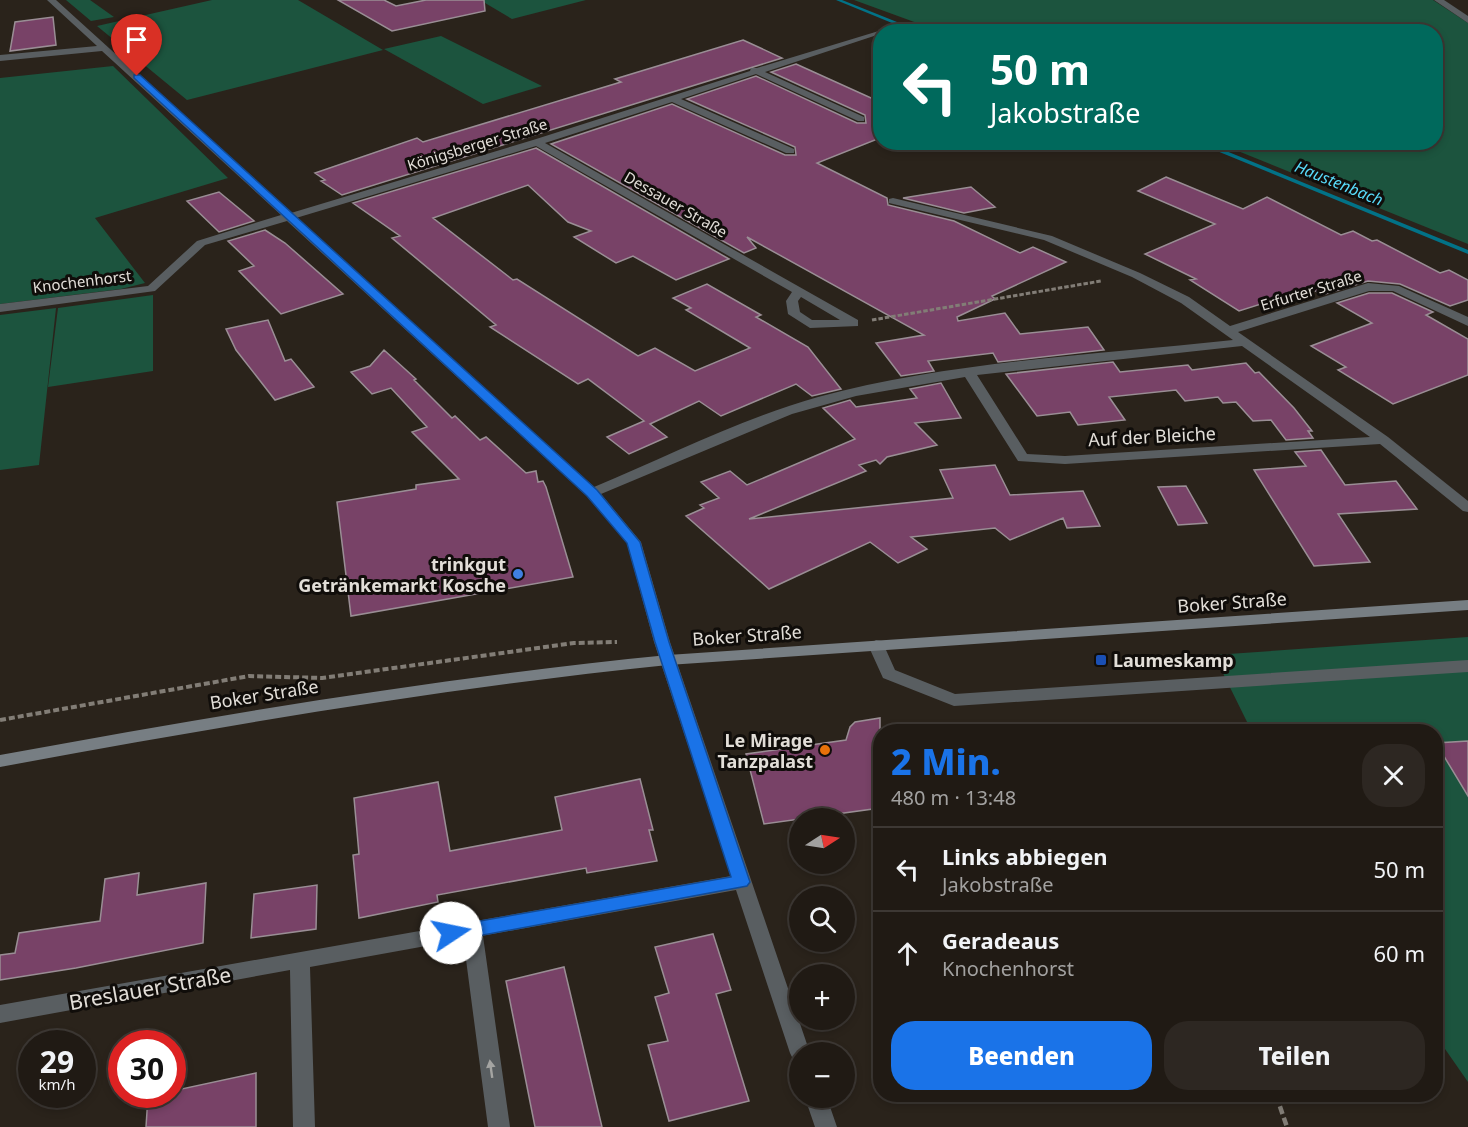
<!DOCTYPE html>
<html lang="de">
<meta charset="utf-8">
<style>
:root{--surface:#201a14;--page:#2d2722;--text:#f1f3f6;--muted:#a2a1a0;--line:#3d3834;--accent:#1a73e8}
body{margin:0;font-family:"Noto Sans",sans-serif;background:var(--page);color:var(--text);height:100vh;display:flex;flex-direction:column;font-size:22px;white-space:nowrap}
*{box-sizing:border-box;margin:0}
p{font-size:20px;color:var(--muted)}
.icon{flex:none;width:33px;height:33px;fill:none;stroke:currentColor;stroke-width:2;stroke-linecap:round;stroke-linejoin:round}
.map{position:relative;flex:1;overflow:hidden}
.panel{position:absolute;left:873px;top:724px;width:570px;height:378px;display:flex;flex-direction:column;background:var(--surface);border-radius:24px;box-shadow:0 3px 9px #0003,0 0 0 2px var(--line)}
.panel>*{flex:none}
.guide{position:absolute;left:873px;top:24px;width:570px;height:126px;border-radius:24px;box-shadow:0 3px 9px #0003,0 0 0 2px var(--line);background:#00695c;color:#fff;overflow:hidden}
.needle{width:39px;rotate:78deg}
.controls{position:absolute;left:789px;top:808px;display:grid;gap:12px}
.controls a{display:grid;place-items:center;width:66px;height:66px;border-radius:50%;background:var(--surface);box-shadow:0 3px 9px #0003,0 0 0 2px var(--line);font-size:30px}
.speed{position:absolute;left:18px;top:1030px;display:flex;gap:12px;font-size:30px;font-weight:700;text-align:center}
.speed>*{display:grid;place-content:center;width:78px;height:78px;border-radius:50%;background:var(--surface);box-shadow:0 3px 9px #0003,0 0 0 2px var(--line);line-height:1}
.speed small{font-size:15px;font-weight:400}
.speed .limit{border:9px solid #d22;background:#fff;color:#111}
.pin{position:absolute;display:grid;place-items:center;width:51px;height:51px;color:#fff;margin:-62px -26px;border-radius:50% 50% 50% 0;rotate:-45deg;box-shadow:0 0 6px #0007}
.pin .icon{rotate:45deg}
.me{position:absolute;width:66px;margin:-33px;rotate:79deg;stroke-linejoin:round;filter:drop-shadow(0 0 4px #0008)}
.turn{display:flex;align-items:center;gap:21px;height:126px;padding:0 18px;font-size:27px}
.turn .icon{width:78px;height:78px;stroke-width:2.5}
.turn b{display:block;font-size:42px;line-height:51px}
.round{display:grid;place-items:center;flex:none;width:63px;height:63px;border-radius:24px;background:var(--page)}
.head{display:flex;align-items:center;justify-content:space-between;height:102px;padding:0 18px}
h1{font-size:36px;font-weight:800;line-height:45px;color:var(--accent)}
.primary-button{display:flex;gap:12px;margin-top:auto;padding:12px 18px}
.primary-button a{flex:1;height:69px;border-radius:24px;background:var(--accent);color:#fff;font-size:24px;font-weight:800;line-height:69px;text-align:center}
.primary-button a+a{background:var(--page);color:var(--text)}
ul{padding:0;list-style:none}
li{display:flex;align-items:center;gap:18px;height:84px;padding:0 18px;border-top:2px solid var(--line)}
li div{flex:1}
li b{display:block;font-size:22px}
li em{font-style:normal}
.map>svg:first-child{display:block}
.green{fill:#1c543e}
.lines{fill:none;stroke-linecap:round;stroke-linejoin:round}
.stream{fill:#027287;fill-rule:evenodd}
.building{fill:#784267;stroke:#9a8e95;stroke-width:1.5}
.path-far2{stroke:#827d76;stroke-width:3;stroke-dasharray:4.5 2;stroke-linecap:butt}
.path-far1{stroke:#827d76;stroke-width:4;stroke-dasharray:6 3;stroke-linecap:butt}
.path{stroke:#827d76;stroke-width:4.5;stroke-dasharray:8 4;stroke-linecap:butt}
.lane{fill:#595e61;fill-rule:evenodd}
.street{fill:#595e61;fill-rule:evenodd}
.secondary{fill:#777e83;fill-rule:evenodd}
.oneway{fill:#a4a4a2}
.route{fill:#1a73e8;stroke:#114b97;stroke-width:1.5}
.shop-dot{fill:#3f7fe0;stroke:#100d0a;stroke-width:2}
.transit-dot{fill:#1a4fb4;stroke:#100d0a;stroke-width:2}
.food-dot{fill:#e8710a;stroke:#100d0a;stroke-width:2}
.labels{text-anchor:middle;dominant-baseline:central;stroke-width:6;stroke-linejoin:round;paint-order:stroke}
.far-street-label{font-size:15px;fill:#e2ded8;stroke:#100d0a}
.far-water-label{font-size:16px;font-style:italic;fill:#58daf9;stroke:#100d0a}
.street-label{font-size:18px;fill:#e2ded8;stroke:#100d0a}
.poi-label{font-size:18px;font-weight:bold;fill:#e2ded8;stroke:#100d0a;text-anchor:end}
.near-street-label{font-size:21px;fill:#e2ded8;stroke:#100d0a}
</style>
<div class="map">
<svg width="1468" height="1127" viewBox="0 0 1468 1127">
<rect width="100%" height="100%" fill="#2a231b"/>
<!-- green -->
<path class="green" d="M 66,0 L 90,0 L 114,17 L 91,21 Z
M 212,0 L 298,0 L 383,50 L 187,100 L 97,26 Z
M 480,0 L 586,0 L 512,19 Z
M 854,0 L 1433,0 L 1468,23 L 1468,244 L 1218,143 L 1436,142 L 1436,32 L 939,31 Z
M 441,36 L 542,86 L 483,104 L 384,49 Z
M 113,66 L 228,178 L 95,218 L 145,283 L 121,289 L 0,304 L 0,78 Z
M 153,295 L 153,371 L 48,387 L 58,308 Z
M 56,308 L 39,465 L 0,470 L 0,315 Z
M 1468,637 L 1468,1082 L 1436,1036 L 1436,732 L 1252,732 L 1214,655 Z"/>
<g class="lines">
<!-- stream -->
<path class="stream" d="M 836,0 L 842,0 L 922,32 L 914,32 Z
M 1195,142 L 1204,142 L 1468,250 L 1468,254 Z"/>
</g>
<!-- building -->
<path class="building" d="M 338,0 L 384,0 L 396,6 L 426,0 L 484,0 L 485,11 L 392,31 Z
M 53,17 L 56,45 L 10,51 L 15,22 Z
M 743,40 L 782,58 L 342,195 L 321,181 L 325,180 L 315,173 L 417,138 L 423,142 L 621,82 L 615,79 Z
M 796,64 L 880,102 L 880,138 L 817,163 L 887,198 L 888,205 L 954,221 L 1020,253 L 1033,247 L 1066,262 L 992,296 L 995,299 L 957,317 L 958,321 L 1005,313 L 1020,334 L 1088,327 L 1104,350 L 998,362 L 993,353 L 928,361 L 934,371 L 901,376 L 876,343 L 924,335 L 747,237 L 756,248 L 744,253 L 551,144 L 672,104 L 785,155 L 796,155 L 795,147 L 687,99 L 756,76 L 857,123 L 866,123 L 865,115 L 771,72 Z
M 536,148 L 729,259 L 676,280 L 633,256 L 616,263 L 574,237 L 591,231 L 568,222 L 528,185 L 433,218 L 513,280 L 517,279 L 638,356 L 655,348 L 695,371 L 750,348 L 686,310 L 691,308 L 673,298 L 707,284 L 761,315 L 756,317 L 808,347 L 841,389 L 812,396 L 796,384 L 721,416 L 699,401 L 650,424 L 667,437 L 629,454 L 607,437 L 644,421 L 588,379 L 578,384 L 490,327 L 496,325 L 392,238 L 400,236 L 353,203 Z
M 1166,177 L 1243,209 L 1267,197 L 1341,235 L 1353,231 L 1372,241 L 1377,240 L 1440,273 L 1449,270 L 1468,280 L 1468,300 L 1450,306 L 1400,284 L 1368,281 L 1322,295 L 1311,288 L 1239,311 L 1190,280 L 1196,279 L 1145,254 L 1215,224 L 1138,191 Z
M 971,187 L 995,207 L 964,213 L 903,198 Z
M 219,192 L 254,221 L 219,232 L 187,201 Z
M 265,230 L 285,243 L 343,294 L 281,314 L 239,271 L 254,266 L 228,241 Z
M 1369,293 L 1392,293 L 1433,312 L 1426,315 L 1468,339 L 1468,375 L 1393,404 L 1338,370 L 1346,367 L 1311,346 L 1372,323 L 1337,303 Z
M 268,320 L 285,361 L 291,359 L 314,387 L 275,400 L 236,350 L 226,329 Z
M 384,350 L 416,379 L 414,380 L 452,418 L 455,416 L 480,440 L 486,437 L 526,473 L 536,471 L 538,482 L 543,481 L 546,487 L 573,577 L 351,616 L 337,502 L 416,489 L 416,485 L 459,479 L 412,432 L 427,427 L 391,388 L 372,394 L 351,372 L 370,366 Z
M 1113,362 L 1120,372 L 1188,365 L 1192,370 L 1246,363 L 1255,373 L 1259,372 L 1294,408 L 1312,431 L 1308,431 L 1313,438 L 1286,440 L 1271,420 L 1253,421 L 1236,402 L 1223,403 L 1218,397 L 1185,401 L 1176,390 L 1109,397 L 1125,420 L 1078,425 L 1070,412 L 1037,416 L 1006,374 Z
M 941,383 L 961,418 L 915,423 L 937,445 L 887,457 L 880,464 L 876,460 L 859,465 L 866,471 L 749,519 L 953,498 L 940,470 L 995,465 L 1010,495 L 1083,491 L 1100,526 L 1067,528 L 1063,518 L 1010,540 L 995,528 L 911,537 L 927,549 L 898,563 L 870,542 L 769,589 L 686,516 L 704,508 L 700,505 L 719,498 L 701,482 L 730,471 L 747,485 L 855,439 L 823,408 L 850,400 L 856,407 L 917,398 L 910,389 Z
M 1321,450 L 1345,485 L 1396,481 L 1417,509 L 1338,514 L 1370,562 L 1314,566 L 1254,470 L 1306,466 L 1295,452 Z
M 1186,486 L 1207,523 L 1178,525 L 1158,487 Z
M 880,718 L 880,808 L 764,824 L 746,754 L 846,740 L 850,727 L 855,722 Z
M 1468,741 L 1468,796 L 1436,743 Z
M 640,779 L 653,830 L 649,830 L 657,861 L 587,873 L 586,868 L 437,895 L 438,902 L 359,918 L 353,855 L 359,854 L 354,798 L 438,782 L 450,851 L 562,830 L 555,797 Z
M 139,873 L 137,895 L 206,883 L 203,943 L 76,968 L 0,980 L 0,955 L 15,953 L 19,933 L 100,921 L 105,879 Z
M 317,885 L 316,929 L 251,938 L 254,894 Z
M 713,934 L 731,990 L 716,994 L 749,1101 L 669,1121 L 648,1045 L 668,1041 L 655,997 L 669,993 L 655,947 Z
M 564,967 L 602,1127 L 535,1127 L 506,981 Z
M 256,1073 L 256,1127 L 146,1127 L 148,1096 L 172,1095 L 172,1091 Z"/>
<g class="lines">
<!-- path-far2 -->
<path class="path-far2" d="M 872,320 L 1101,281"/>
<!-- path-far1 -->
<path class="path-far1" d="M 0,720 L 249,676 L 322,678 L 574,643 L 617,642"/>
<!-- path -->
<path class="path" d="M 1276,1095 L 1287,1127"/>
<!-- lane -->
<path class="lane" d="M 1434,0 L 1444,0 L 1468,16 L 1468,23 Z
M 876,640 L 882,641 L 895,670 L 955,694 L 1468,660 L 1468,672 L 954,706 L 883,678 L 868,645 Z
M 472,921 L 479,923 L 482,929 L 510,1127 L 488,1127 L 462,929 L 465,923 Z"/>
<!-- street -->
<path class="street" d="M 47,0 L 56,0 L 291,213 L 533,140 L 750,71 L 751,68 L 757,68 L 882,30 L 880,34 L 765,72 L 864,117 L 864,121 L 858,121 L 756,74 L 681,99 L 794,149 L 794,153 L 786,153 L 672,102 L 545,143 L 858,320 L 858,326 L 810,328 L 788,314 L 786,301 L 792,292 L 536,146 L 296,218 L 594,487 C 668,456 740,419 818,397 C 952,361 1095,355 1233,340 L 1181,303 L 1132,277 L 1044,240 L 889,203 L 889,199 L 893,198 L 1052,236 L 1140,273 L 1189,297 L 1230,326 L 1368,283 L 1399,286 L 1468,317 L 1468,326 L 1393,291 L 1369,291 L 1238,332 L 1388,437 L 1468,501 L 1468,512 L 1463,511 L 1380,444 L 1065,464 L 1018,461 L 965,377 L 856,396 L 792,414 L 601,494 L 641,542 L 670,642 L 810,1053 L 800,1053 L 800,1062 L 793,1059 L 790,1053 L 736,890 L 310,967 L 315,1127 L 293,1127 L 290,970 L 0,1023 L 0,1005 L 731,876 L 654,642 L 627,543 L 587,496 L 287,221 L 205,245 L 155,291 L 0,312 L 0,304 L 148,286 L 197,241 L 281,215 L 102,51 L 0,61 L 0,55 L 97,46 ZM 801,297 L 840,320 L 812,320 L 800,312 L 798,301 ZM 1242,346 L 1370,437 L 1065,456 L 1027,454 L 977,375 Z
M 805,1098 L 827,1098 L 837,1127 L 815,1127 Z"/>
<!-- secondary -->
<path class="secondary" d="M 1468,600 L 1468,610 L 668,665 C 443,688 222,726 0,767 L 0,755 C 222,714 444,677 668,655 Z"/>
</g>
<!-- one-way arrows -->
<defs><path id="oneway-solid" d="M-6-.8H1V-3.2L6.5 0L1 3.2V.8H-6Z" transform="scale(1.5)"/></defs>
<use class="oneway" href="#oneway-solid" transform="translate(491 1069) rotate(-98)"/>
<!-- route -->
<path class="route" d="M 134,75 L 140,75 L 597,490 L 640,542 L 669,642 L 750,882 L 747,886 L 451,941 L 445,939 L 442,933 L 445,928 L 451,926 L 731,877 L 655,642 L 627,543 L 587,496 L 134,78 Z"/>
<!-- markers -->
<circle class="shop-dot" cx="518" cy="574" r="6"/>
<rect class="transit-dot" x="1095" y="654" width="12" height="12" rx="3"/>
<circle class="food-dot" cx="825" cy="750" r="6"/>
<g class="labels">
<!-- far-street labels -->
<g class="far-street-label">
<text transform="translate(477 144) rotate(-17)">Königsberger Straße</text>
<text transform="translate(676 204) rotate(30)">Dessauer Straße</text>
<text transform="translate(82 281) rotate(-7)">Knochenhorst</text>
<text transform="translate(1311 290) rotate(-17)">Erfurter Straße</text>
</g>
<!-- far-water labels -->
<g class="far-water-label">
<text transform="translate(1339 183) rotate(22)">Haustenbach</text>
</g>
<!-- street labels -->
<g class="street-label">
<text transform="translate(1152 436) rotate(-3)">Auf der Bleiche</text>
<text transform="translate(1232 602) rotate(-4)">Boker Straße</text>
<text transform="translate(747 635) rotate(-4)">Boker Straße</text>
<text transform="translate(264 694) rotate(-9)">Boker Straße</text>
</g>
<!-- poi labels -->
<g class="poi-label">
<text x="506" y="564">trinkgut<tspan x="506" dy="21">Getränkemarkt Kosche</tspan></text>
<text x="1113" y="660" text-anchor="start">Laumeskamp</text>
<text x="813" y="740">Le Mirage<tspan x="813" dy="21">Tanzpalast</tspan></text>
</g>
<!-- near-street labels -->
<g class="near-street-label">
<text transform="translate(150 988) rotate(-10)">Breslauer Straße</text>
</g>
</g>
</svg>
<div class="controls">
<a><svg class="needle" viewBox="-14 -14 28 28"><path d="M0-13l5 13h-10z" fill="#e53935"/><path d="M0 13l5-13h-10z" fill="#a2a1a0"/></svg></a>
<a><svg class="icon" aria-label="search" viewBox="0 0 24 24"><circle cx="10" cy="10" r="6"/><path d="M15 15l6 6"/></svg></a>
<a>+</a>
<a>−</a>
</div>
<div class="speed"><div>29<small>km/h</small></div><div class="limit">30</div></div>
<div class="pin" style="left:137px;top:76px;background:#d93025"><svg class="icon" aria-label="arrive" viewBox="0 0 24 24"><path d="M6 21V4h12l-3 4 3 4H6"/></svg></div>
<svg class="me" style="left:451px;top:933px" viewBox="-20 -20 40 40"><circle r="19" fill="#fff"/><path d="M0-13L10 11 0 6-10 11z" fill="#1a73e8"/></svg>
<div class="guide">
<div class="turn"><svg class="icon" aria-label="left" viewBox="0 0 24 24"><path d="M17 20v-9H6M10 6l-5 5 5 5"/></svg><div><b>50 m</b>Jakobstraße</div></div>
</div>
<section class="panel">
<div class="head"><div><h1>2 Min.</h1><p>480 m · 13:48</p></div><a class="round"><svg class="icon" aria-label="close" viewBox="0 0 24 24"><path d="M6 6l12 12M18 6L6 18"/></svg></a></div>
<ul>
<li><svg class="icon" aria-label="left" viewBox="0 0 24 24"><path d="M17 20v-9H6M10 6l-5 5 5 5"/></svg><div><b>Links abbiegen</b><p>Jakobstraße</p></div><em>50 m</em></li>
<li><svg class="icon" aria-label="ahead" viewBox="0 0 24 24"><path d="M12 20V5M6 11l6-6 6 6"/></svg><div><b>Geradeaus</b><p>Knochenhorst</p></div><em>60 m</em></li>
</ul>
<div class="primary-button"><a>Beenden</a><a>Teilen</a></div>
</section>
</div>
